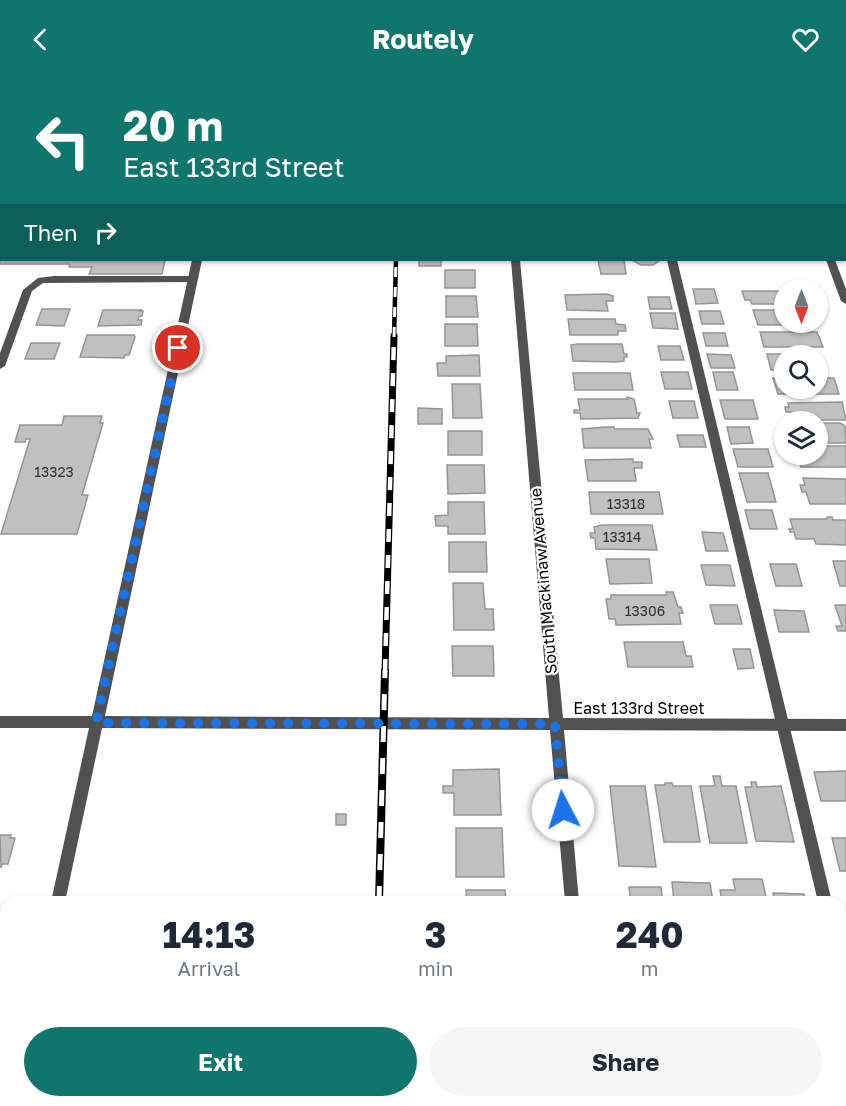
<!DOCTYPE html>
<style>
:root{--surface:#fff;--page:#f6f6f7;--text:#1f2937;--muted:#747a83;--accent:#0f766e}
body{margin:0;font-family:"Golos Text",sans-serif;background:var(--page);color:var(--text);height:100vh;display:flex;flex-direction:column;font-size:22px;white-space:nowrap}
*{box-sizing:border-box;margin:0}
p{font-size:20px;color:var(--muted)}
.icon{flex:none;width:33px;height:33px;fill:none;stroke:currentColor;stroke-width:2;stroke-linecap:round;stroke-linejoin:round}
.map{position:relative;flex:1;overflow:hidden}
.side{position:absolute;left:0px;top:818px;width:846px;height:212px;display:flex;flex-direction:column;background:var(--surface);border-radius:18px 18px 0 0;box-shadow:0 2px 4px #0004}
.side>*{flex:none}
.hud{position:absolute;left:0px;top:0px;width:846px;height:183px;box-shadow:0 2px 4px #0004;background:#0f766e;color:#fff;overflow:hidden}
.needle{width:39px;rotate:180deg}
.fabs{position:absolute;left:774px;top:201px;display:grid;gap:12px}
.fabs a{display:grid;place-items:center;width:54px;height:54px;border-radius:50%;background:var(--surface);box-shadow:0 2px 4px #0004;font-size:30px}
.pin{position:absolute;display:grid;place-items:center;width:51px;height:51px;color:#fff;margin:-26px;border:3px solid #fff;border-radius:50%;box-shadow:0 2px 6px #0007}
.me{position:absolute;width:66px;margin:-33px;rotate:355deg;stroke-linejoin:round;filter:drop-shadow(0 0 4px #0008)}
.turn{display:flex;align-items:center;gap:21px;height:126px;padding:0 24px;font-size:27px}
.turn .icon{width:78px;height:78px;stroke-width:2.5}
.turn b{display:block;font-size:42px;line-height:51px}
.then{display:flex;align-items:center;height:57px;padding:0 24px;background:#0003;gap:12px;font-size:22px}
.eta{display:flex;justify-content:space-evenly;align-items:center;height:102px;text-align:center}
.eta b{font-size:36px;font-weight:700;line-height:42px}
.button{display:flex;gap:12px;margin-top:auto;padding:12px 24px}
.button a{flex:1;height:69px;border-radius:36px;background:var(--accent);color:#fff;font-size:24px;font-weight:700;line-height:69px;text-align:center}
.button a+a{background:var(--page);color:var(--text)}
header{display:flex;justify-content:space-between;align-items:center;height:78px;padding:0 24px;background:var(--accent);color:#fff;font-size:27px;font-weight:700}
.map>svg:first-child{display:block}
.building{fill:#c0c0c0;stroke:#959595;stroke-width:1.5}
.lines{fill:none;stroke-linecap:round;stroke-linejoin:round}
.lane{fill:#515151;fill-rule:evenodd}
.street{fill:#515151;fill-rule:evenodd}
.secondary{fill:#1e1e1e;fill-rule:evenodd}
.rail-far2-casing{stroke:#000;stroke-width:4.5}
.rail-far1-casing{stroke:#000;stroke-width:7}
.rail-casing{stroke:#000;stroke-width:8}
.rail-far2{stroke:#fff;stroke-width:3;stroke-dasharray:10;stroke-linecap:butt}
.rail-far1{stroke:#fff;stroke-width:4.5;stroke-dasharray:13;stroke-linecap:butt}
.rail{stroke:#fff;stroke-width:5;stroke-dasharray:16;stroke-linecap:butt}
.route{stroke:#1a73e8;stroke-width:10;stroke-dasharray:0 18}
.labels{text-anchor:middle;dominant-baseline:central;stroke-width:4.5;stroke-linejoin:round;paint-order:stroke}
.number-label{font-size:14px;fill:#303030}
.street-label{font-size:16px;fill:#000;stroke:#fff}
</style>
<header><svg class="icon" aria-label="back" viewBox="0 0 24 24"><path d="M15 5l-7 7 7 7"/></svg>Routely<svg class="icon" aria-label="heart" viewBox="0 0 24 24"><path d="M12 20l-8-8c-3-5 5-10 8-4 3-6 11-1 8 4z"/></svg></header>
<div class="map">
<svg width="846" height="1028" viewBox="0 0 846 1028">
<rect width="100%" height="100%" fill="#fff"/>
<!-- building -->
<path class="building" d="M 0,144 L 2,182 L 165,182 L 162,196 L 89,196 L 92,189 L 69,189 L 70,186 L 0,186 Z
M 419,182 L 441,182 L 441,188 L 419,188 Z
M 598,182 L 624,182 L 626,196 L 601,196 Z
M 632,182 L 658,182 L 659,183 L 653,187 L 641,187 Z
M 445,192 L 475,192 L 475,210 L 445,210 Z
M 693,211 L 714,211 L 718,225 L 696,226 Z
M 742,213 L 784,213 L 784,226 L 752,226 L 750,222 L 745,222 Z
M 606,216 L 613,218 L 613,223 L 606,223 L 608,233 L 567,232 L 565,217 Z
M 446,218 L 476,218 L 478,239 L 446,239 Z
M 648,219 L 669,219 L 672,231 L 650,231 Z
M 42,231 L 70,231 L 64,248 L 36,247 Z
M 103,232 L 141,232 L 140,233 L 143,233 L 142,238 L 139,238 L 138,242 L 142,242 L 141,247 L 98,248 Z
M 753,232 L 784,232 L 784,244 L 814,244 L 814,247 L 758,247 Z
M 699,233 L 720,233 L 724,246 L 702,246 Z
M 650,235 L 675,235 L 678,251 L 653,250 Z
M 568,241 L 615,241 L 616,246 L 625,247 L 626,253 L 618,253 L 618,257 L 570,257 Z
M 445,246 L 477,246 L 478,268 L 445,268 Z
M 760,254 L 817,254 L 823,269 L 764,269 Z
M 703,255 L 725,255 L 728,268 L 706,268 Z
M 87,257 L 134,257 L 135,259 L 129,277 L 125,277 L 124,280 L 80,279 Z
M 31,265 L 60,265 L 54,281 L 25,281 Z
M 577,266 L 622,266 L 624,276 L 627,276 L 627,279 L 624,279 L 624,283 L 616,284 L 573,283 L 571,267 Z
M 658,268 L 680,268 L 684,282 L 661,282 Z
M 707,276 L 731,277 L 735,290 L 711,290 Z
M 767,276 L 820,276 L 825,292 L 818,292 L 818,278 L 784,278 L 784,292 L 771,292 Z
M 479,277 L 480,298 L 438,298 L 437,285 L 446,285 L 446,278 Z
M 661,294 L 688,294 L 692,311 L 665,311 Z
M 713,294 L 733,294 L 738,312 L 717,312 Z
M 573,295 L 630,295 L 633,312 L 575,312 Z
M 773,300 L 784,300 L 784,310 L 818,310 L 818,300 L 834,300 L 839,316 L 778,316 Z
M 452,306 L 480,306 L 482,340 L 453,340 Z
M 627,319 L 634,321 L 637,335 L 640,335 L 638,340 L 581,341 L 580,335 L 574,335 L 574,332 L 580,332 L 578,321 L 627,321 Z
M 720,322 L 753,322 L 758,341 L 725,341 Z
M 669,323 L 694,323 L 698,340 L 673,340 Z
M 842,324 L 846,342 L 793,342 L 791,334 L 786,334 L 785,329 L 789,329 L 788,325 Z
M 418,330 L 442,331 L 442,346 L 418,346 Z
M 64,338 L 102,338 L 100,345 L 103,345 L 82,417 L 88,417 L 77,456 L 1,456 L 30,361 L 26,361 L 25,364 L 15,364 L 20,347 L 62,347 Z
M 818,345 L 840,345 L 845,348 L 846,365 L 818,365 Z
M 605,349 L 614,349 L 615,351 L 648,351 L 653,361 L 649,361 L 651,370 L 584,370 L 582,351 Z
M 727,349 L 749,349 L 753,365 L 731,366 Z
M 448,353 L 482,353 L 482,377 L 448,377 Z
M 677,357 L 703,357 L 706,369 L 680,369 Z
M 818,368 L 846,368 L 846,389 L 801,389 L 797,376 L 818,376 Z
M 733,371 L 768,371 L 773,389 L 738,389 Z
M 633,381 L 633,384 L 642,384 L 642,390 L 634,390 L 636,403 L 588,403 L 585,382 Z
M 447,387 L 484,387 L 485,415 L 448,416 Z
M 739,395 L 768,395 L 776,424 L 747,424 Z
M 803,400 L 846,401 L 846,426 L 810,426 L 806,414 L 802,414 L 800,407 L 805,407 Z
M 589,414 L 659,414 L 663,436 L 591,436 Z
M 448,424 L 484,424 L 485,456 L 448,456 L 448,448 L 436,448 L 435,438 L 448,437 Z
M 745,432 L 772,432 L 777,451 L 750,451 Z
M 827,439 L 832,439 L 833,442 L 846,442 L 846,467 L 816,466 L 814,461 L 796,461 L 794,454 L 790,454 L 789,451 L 793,451 L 790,441 L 827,441 Z
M 602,447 L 652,447 L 657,472 L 596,471 L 595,460 L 591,460 L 590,455 L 595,455 L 594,449 Z
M 702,454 L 723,455 L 728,473 L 706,473 Z
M 449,464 L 486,464 L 487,494 L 449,494 Z
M 606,481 L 649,481 L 652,505 L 610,506 Z
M 833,483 L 846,483 L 846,508 L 840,508 Z
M 770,486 L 796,486 L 802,508 L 776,508 Z
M 701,487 L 730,487 L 735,508 L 706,507 Z
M 453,505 L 483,505 L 485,531 L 493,531 L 494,552 L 454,552 Z
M 666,514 L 673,514 L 678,529 L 681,529 L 683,535 L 679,535 L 681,546 L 616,547 L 615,541 L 609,541 L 606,521 L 611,521 L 611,517 L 667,517 Z
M 710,527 L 737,527 L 742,546 L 715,546 Z
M 835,527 L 846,527 L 846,553 L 838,553 L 836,548 L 842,548 Z
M 774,532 L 804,533 L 809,554 L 779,554 Z
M 624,564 L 683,564 L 686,578 L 691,578 L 693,589 L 628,589 Z
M 452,568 L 493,568 L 494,598 L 453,598 Z
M 733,571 L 750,571 L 754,590 L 738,591 Z
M 499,691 L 501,737 L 454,737 L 454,715 L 443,715 L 443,708 L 453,708 L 453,692 Z
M 846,693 L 846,723 L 821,723 L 814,694 Z
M 713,698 L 720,698 L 722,708 L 736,708 L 747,765 L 710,765 L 700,708 L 715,708 Z
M 751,704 L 756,704 L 757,709 L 781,708 L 794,764 L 756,763 L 745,709 L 752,709 Z
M 665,705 L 672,705 L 673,708 L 691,708 L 700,764 L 664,764 L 655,707 L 665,707 Z
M 610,708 L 645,708 L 656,789 L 619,788 Z
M 336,736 L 346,736 L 346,747 L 336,747 Z
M 456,750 L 502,750 L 504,799 L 456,799 Z
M 0,757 L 11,757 L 10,760 L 15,760 L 8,786 L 2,786 L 1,790 Z
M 832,760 L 846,760 L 846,793 L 840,793 Z
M 733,801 L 762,801 L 767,824 L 722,824 L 720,812 L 735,812 Z
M 672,804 L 710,805 L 713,824 L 674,824 Z
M 629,809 L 661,809 L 663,824 L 631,824 Z
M 466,812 L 505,812 L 506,824 L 467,824 Z
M 773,815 L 804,816 L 806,824 L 775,824 Z"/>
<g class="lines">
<!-- lane -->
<path class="lane" d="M 106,0 L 114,0 L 114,2 L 106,2 Z
M 625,0 L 633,0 L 633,2 L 625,2 Z
M 667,182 L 677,182 L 832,824 L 818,824 Z
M 54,198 L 193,198 L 198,201 L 193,204 L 43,205 L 32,213 L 5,288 L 0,291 L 0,275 L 23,212 L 38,200 Z
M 840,878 L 846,882 L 846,919 L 840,915 Z"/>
<!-- street -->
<path class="street" d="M 232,0 L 240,0 L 240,2 L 232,2 Z
M 495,0 L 503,0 L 504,2 L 496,2 Z
M 756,0 L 764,0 L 765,2 L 757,2 Z
M 192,182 L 202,182 L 105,638 L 549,640 L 511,182 L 520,182 L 563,640 L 846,641 L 846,653 L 564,652 L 579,824 L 565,824 L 550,652 L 102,650 L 65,824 L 51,824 L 89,650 L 0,650 L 0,638 L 92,638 Z
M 826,182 L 835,182 L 846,211 L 846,226 L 841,223 Z
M 6,1022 L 6,1023 L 22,1023 L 21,1028 L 5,1028 Z
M 583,1023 L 599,1023 L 599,1028 L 583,1028 Z"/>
<!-- secondary -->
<path class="secondary" d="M 0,110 L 2,110 L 2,116 L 0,116 Z
M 844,111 L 846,111 L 846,117 L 844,117 Z"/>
<defs>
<path id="rail-far2" d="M 394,259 L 396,182"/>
<path id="rail-far1" d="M 385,594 L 394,258"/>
<path id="rail" d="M 379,824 L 385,593
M 374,1023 L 374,1028"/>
</defs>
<!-- rail-far2 casing -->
<use href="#rail-far2" class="rail-far2-casing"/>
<!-- rail-far1 casing -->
<use href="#rail-far1" class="rail-far1-casing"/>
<!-- rail casing -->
<use href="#rail" class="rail-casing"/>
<!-- rail-far2 -->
<use href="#rail-far2" class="rail-far2"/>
<!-- rail-far1 -->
<use href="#rail-far1" class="rail-far1"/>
<!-- rail -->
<use href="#rail" class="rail"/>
</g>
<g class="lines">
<!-- route -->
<path class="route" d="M 178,270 L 96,645 L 555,646 L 563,732"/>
</g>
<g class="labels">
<!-- number labels -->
<g class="number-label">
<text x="54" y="393">13323</text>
<text x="626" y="425">13318</text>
<text x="622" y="458">13314</text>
<text x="645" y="532">13306</text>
</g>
<!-- street labels -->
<g class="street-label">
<text transform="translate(543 503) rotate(-95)">South Mackinaw Avenue</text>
<text x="639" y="630">East 133rd Street</text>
</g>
</g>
</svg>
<div class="fabs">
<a><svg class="needle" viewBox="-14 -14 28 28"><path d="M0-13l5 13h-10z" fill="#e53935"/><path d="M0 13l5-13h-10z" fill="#747a83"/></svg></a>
<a><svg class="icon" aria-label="search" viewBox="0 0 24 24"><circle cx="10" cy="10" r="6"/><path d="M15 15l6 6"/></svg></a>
<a><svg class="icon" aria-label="layers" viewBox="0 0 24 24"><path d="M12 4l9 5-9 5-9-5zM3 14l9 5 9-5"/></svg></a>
</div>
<div class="pin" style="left:178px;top:270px;background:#d93025"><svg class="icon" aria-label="arrive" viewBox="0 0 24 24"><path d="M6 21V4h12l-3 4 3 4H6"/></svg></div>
<svg class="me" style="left:563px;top:732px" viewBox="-20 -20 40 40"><circle r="19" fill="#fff"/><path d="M0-13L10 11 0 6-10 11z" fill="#1a73e8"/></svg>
<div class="hud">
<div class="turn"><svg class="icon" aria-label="left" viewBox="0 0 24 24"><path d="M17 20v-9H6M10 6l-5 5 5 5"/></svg><div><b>20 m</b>East 133rd Street</div></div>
<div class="then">Then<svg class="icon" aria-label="right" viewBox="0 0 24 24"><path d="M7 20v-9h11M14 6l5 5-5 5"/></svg></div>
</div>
<section class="side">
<div class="eta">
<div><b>14:13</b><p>Arrival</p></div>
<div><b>3</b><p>min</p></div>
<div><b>240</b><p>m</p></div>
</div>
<div class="button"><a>Exit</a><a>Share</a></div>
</section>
</div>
